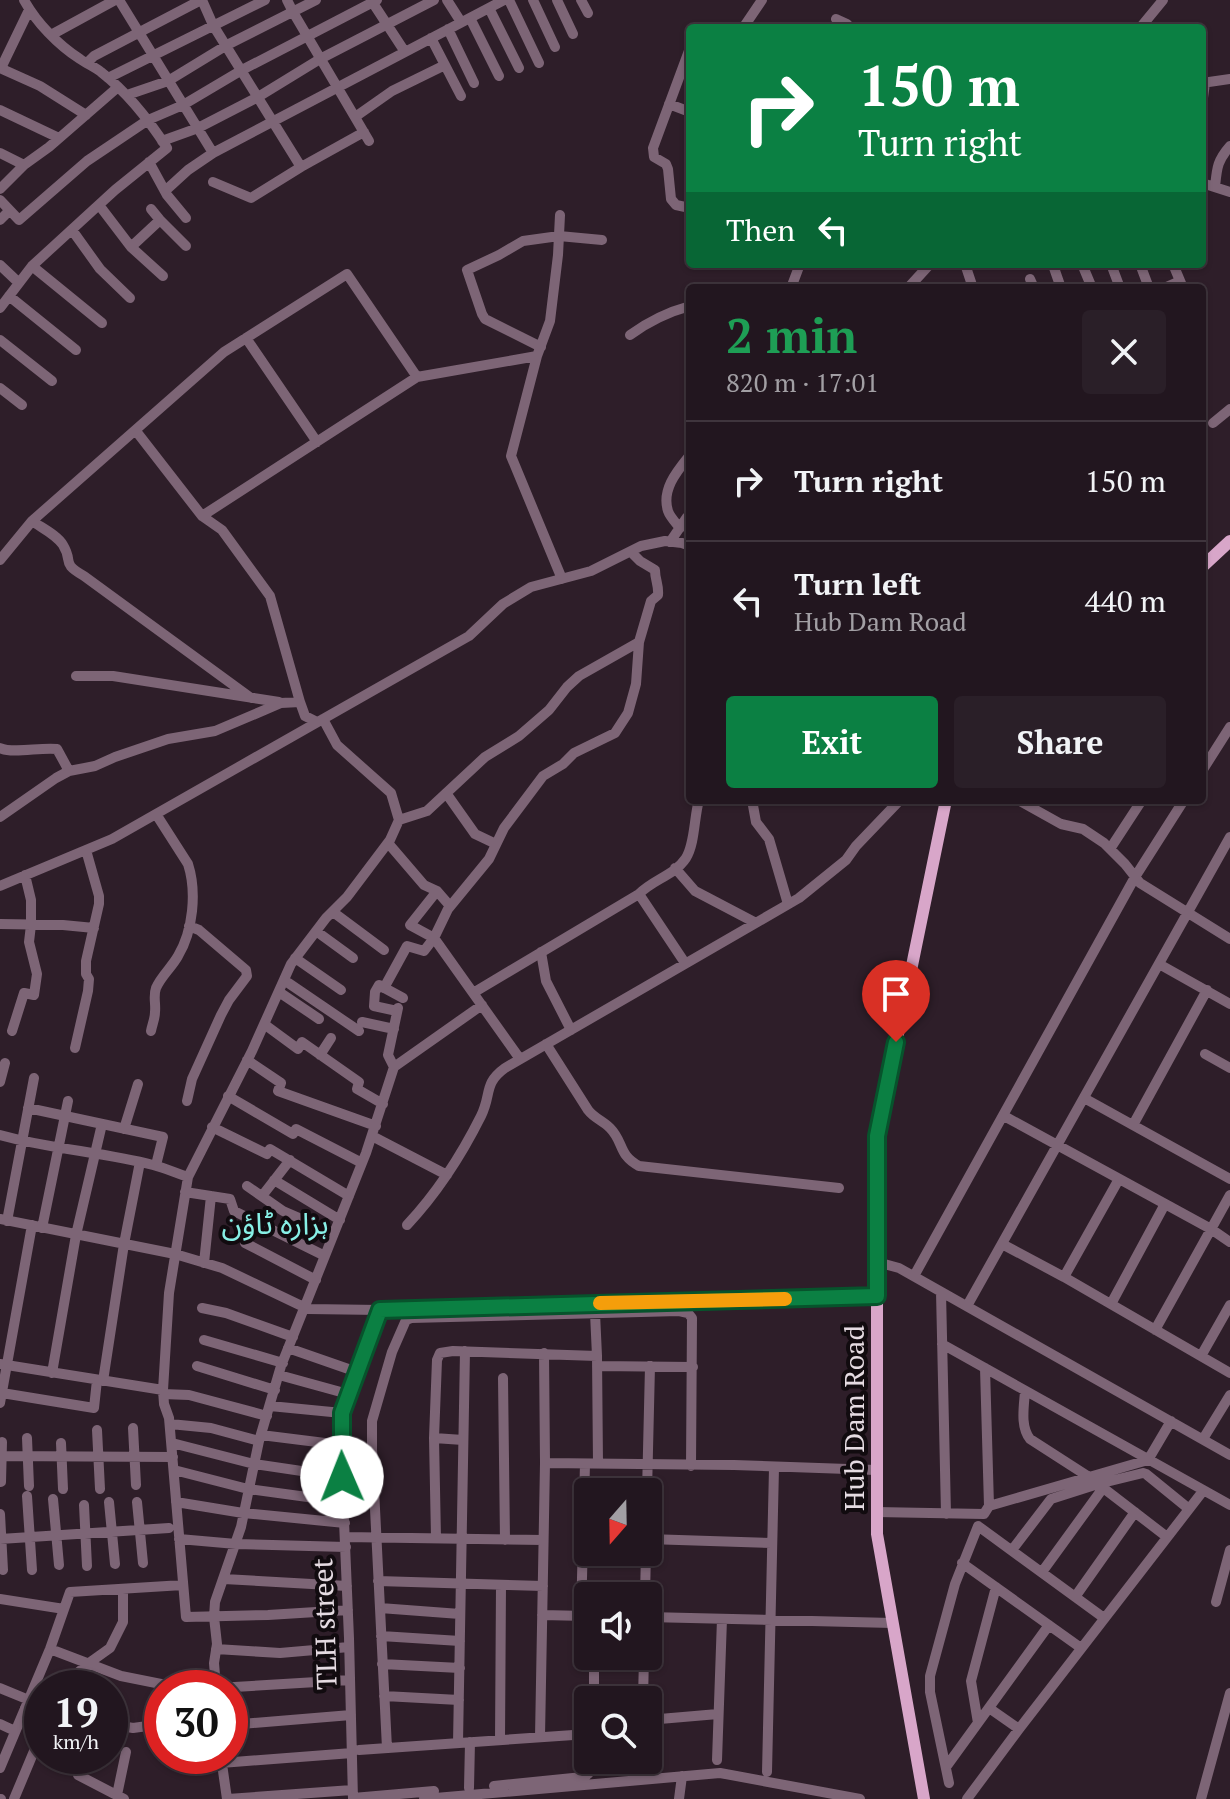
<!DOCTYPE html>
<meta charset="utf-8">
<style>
:root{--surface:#22161f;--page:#2a1f28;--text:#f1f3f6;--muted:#a29fa4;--line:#3f353d;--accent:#0b8043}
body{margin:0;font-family:"PT Serif","Noto Sans Arabic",serif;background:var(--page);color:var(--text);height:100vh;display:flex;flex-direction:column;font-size:30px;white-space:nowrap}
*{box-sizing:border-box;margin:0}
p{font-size:26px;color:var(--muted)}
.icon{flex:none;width:44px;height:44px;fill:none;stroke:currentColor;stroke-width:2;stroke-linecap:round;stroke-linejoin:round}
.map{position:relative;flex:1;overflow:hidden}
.drawer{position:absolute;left:686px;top:284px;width:520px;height:520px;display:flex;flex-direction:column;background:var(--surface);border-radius:8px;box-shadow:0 2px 6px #0004,0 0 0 2px var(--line)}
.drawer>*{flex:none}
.guide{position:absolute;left:686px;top:24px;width:520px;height:244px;border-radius:8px;box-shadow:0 2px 6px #0004,0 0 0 2px var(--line);background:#0b8043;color:#fff;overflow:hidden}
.needle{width:52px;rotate:200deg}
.tools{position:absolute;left:574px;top:1478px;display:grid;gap:16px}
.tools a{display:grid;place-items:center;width:88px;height:88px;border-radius:8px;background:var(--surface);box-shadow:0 2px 6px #0004,0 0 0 2px var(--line);font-size:40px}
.speed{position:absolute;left:24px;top:1670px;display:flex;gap:16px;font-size:40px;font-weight:700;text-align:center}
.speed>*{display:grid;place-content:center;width:104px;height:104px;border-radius:50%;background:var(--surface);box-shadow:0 2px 6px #0004,0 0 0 2px var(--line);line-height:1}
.speed small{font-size:20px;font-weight:400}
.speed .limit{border:12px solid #d22;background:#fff;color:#111}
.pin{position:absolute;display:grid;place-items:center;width:68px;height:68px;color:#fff;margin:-82px -34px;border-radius:50% 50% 50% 0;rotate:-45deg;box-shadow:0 0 8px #0007}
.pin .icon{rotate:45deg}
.me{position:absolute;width:88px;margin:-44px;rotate:359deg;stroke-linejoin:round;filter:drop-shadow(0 0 6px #0008)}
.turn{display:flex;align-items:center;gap:28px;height:168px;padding:0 40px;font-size:36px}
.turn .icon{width:104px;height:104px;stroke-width:2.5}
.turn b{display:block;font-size:56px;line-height:68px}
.then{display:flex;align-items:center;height:76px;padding:0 40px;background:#0003;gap:16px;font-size:30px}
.round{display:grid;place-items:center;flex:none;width:84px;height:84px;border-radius:8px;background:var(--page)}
.head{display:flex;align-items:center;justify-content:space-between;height:136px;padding:0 40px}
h1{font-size:48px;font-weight:800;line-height:60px;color:#1e9e55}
.button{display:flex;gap:16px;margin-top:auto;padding:16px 40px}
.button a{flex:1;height:92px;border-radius:8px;background:var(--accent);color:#fff;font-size:32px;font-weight:800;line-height:92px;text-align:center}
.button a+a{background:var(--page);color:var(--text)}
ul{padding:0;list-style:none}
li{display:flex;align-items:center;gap:24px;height:120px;padding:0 40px;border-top:2px solid var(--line)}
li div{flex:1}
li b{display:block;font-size:30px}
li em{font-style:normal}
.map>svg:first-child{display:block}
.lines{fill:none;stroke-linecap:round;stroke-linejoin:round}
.minor{stroke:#7d6576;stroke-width:10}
.major{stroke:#d8a6c9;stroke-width:12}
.route-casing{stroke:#07532c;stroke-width:20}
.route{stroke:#0b8043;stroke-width:14}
.slow{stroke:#f59e0b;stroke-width:14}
.labels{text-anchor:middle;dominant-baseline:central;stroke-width:8;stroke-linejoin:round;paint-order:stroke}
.street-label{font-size:28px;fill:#e5dbe2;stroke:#110b0f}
.neighbourhood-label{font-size:30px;fill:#87f0e6;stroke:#110b0f}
</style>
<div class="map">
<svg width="1230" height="1799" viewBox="0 0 1230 1799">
<rect width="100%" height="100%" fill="#2e1e29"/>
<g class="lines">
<!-- minor -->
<path class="minor" d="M 119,0 L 213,153
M 202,0 L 213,25 L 301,167
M 287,0 L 293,12 L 369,141
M 371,0 L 405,52
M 447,0 L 461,22
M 509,0 L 539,63
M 533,0 L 555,47
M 557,0 L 573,34
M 581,0 L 588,13
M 489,8 L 519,68
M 470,18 L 499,76
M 836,19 L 847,24 L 850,28
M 743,28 L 762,0
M 1140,28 L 1163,0
M 448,29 L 474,83
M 51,35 L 115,0
M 431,38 L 461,96
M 690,48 L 653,148 L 654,157 L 666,164 L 668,169 L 671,199 L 676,205 L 690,208
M 87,63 L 94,56 L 201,0
M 0,68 L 40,86 L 86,115
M 1,68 L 29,10
M 108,78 L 265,0
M 1202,83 L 1230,79
M 127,95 L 168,81 L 227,45 L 316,0
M 669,104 L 690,112
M 1202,105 L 1205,83
M 0,110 L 59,138
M 355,117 L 392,91 L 445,65
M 162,141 L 198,128 L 258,97 L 320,59 L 434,0
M 0,153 L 24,165
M 149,162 L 167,195 L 186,218
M 213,182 L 251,198 L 301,167 L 364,132
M 1202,183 L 1230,192
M 1215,187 C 1217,168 1217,161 1230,146
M 0,189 L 24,165 L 49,147 L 118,87
M 165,191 L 188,170 L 213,153 L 504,0
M 0,200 L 19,220 L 87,161 L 148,120 L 183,105 L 242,70 L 377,0
M 99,205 L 131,247 L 163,276
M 151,209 L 160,220 L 186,246
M 560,215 L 558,255 L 550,321 L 537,356 L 511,456 L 562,579
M 0,220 L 9,211
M 72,230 L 100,269 L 130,298
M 131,247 L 160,220
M 965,264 L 973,288
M 1082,264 L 1092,288
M 1111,264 L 1120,288
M 1140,264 L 1149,288
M 1173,264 L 1183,288
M 0,265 L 19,283
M 1053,265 L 1061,288
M 32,266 L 102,323
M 1030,279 L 1034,288
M 791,288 L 800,264
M 908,288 L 930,264
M 1164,288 L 1180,281
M 9,296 L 76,350
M 0,308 L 32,266 L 115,190 L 167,148 C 149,120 128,93 101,72 C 95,67 87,64 80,59 C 58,45 36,22 24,0
M 630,335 C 649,321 668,312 690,306
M 246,338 L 317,442
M 0,340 L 52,381
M 541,347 L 485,319 L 482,314 L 467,270 L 499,255 L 523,241 L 559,236 L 602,240
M 0,388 L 22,405
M 1213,423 L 1230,409
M 136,431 L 202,516 L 222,530 L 270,596 L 300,702
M 202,516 L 417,377 L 537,356
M 32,521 C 42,528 57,535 63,545 C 74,563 60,562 84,576 L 251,698
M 680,528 C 676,523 670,517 668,511 C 661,489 678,470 690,455
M 670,542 L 687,517 L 690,517
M 0,560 L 32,521 L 224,352 L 347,274 L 417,377
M 76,676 L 113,676 L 279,702
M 323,719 L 337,745 L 391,793 L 399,820
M 0,748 C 13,754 40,747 57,749 L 69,771
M 1202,771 L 1230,727
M 446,793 L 475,834 L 496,844
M 752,800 L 756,822 L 769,839 L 788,904
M 1018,800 L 1061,824 L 1083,829 L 1104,843 L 1125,864 L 1140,883 L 1230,939
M 0,817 L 56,778 L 69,771 L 95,766 L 115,757 L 168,739 L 215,731 L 281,703 L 300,702 L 305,716 L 317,722
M 388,843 L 424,885 L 437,891 L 450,906
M 1110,849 L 1142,800
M 675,868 L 695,891 L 756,923
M 0,886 L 112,839 L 469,636 L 503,604 L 531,587 L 591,571 L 641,546 L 665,541 L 682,543 L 690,546
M 437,891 L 410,925 L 434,938 L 520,1059
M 333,912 L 384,950
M 0,924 L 63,925 L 94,928
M 316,931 L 353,958
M 541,952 L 546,981 L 571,1030
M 295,958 L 341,990
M 685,963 L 639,894 C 652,880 675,875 686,858 C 695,844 694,817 699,800
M 1159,964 L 1230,1004
M 284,980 L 359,1031
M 384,988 L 407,946 L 424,951 L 434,938 L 448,909 L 489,859 L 504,828 L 543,776 L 563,764 L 574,753 L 615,733 L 628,713 L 636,684 L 639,642 L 651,601 L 658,595 C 659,585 655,580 655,570 L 640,561 L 631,552
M 279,992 L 319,1019
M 473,993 L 639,894
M 397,1011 L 374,1006 L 375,992 L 379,985 L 403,998
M 362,1022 L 394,1029
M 264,1024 L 298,1049 L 302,1042 L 359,1082 L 357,1089 L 383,1104
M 12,1031 L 24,993 L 34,995 L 37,974 L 29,942 L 31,925 L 31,900 L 25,875
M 151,1031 C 152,1025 155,1019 155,1012 C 156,1004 153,996 156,988 C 161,976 172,967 178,956 C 193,931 197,892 188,864 L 156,814
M 546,1044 L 588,1110 C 594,1118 603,1121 610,1128 C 624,1142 618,1155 639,1166 L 839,1188
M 75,1048 L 88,991 L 89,979 L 86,974 L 86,961 L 99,904 L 99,896 L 86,850
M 1205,1054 L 1230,1068
M 320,1055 L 331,1038
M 247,1060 L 281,1083 L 278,1091 L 376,1126
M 394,1067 L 388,1055 L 398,1008
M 0,1082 L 5,1063
M 228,1096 L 293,1134 L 296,1129 L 362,1163
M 1084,1098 L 1230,1179
M 187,1101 L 192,1079 L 221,1015 L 229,1000 L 247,976 L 246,970 L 199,930 L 189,926
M 28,1108 L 163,1137 L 156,1165
M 1004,1116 L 1211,1229 L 1230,1242
M 1133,1125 L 1207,990
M 212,1127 L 267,1154 L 270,1149 L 349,1196
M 124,1129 L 138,1084
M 0,1135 C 50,1149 102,1152 153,1165 C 165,1168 176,1173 188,1177
M 372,1136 L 447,1175
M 274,1180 L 340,1220
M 247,1186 L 283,1211 L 334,1233
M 185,1192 L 230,1199 L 234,1211 L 325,1256
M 262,1196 L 290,1160
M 0,1219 L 175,1254 L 222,1268 L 308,1309 L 380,1310 L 877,1296
M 7,1221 L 34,1078
M 407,1225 C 437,1193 461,1156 481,1116 C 492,1094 483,1084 505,1068 L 799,898 L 846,860 L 856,846 L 900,800
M 42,1228 L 68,1101
M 245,1243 L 316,1280
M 1002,1244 L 1064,1277 L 1230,1373
M 877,1262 L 899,1268 L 1230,1455
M 204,1263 L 211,1196
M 914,1276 L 1135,877 L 1184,800
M 1064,1277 L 1119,1179
M 941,1292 L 946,1514
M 1111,1304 L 1165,1204
M 967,1306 L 1230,837
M 202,1308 L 226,1313 L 293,1337
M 595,1313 L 597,1356
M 1155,1330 L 1230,1195
M 204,1340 L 283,1363
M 942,1344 L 1230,1505
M 288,1348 L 357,1372
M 1201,1356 L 1230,1305
M 0,1364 L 163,1390
M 197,1366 L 275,1390
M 597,1366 L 693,1367
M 985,1368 L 989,1506
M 52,1373 L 76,1235 L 102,1124
M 279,1375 L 348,1394
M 503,1378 L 505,1540
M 103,1381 L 124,1244 L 140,1162
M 1025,1391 C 1024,1407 1020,1426 1030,1439 L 1089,1477 L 1167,1537
M 2,1393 L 94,1408 L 97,1380
M 163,1394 L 189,1395 L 267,1416
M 0,1403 L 32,1225
M 270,1406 L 342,1413
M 170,1424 L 211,1428 L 259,1441
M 133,1428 L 136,1485
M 97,1430 L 100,1489
M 261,1435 L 341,1445
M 27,1438 L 29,1486
M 434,1438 L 463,1440
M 1203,1439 L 1230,1395
M 61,1443 L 63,1489
M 172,1443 L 254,1464 L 342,1477
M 0,1456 L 173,1457
M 545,1463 L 734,1465 L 876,1470
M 174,1470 L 248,1489 L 344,1502
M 1,1482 L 2,1442
M 647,1492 L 650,1366
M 27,1496 L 32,1570
M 53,1499 L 59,1565
M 109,1502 L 115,1564
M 137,1502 L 143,1563
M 176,1502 L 243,1513 L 345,1523
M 84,1505 L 87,1566
M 876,1512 L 984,1514 L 989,1506 L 1148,1460 L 1171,1421
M 0,1514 L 3,1570
M 345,1537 L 543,1540
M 436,1538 L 434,1438 L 437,1360 L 440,1353 L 453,1351 L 597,1356 L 598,1464
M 0,1539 L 169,1528
M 179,1539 L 236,1544 L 346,1547
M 648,1539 L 772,1543
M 1012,1550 L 1051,1499 L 1098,1484 L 1143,1473 L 1146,1474 L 1189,1509
M 962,1563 L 1081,1648
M 1042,1572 L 1103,1488
M 224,1579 L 347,1586
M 378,1581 L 543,1586
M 645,1596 L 646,1552
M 1075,1597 L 1135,1512
M 0,1599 L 64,1609
M 1216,1602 L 1230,1550
M 380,1608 L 460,1614
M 348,1610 L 268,1615 L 186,1617 L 169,1418 L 164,1404 L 163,1390 L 169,1293 L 188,1177 L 252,1051 L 291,964 L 326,918 L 347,897 L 390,840 L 399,820 L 427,811 L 485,757 L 519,736 L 549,710 L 567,687 L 579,676 L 639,642
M 542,1615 L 586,1616
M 581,1616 L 585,1464
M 648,1617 L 892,1623
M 381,1636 L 460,1641
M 50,1649 L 121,1676 L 176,1687 L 214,1688
M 216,1649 L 280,1653 L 349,1647
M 382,1664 L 460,1668
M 0,1688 L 29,1700
M 60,1688 L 89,1663 L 110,1648 L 123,1622 L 123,1589
M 216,1688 L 214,1663 L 217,1644 L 214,1617 L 215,1602 L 241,1527 L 259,1441 L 281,1366 L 366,1153 L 394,1067 L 482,1005
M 217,1688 L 350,1680
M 384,1696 L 459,1700
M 594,1700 L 594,1656
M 643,1700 L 644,1656
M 25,1708 L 42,1714
M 989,1708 L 1019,1729
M 648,1720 L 718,1714
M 978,1723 L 971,1681 L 996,1587
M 0,1724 L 15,1731
M 110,1724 L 133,1728 L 162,1724
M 230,1725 L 351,1715
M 540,1737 L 545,1463 L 544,1353
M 500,1740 L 501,1585
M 458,1743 L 465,1351
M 387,1748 L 372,1449 L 372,1421 L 392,1352 L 406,1320 L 411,1318 L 679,1311 L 688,1313 L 692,1318 L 691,1466
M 359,1750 L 588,1734
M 221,1757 L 227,1799
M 717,1760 L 722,1619
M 221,1763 L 352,1753
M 946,1767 L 1049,1625
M 0,1768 L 50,1649 L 70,1592 L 183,1585
M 767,1772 L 774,1468
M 78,1775 L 124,1799
M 949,1783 L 930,1692 L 930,1676 L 955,1584 L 978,1526 L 1104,1618
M 494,1786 L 583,1777 C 592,1774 591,1768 592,1760
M 469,1788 L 470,1742
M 117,1795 L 126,1752
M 353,1798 L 434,1791
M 0,1799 L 1,1799
M 14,1799 L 42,1732
M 228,1799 L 352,1790
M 353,1799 L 349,1638 L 341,1451 L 342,1413 L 380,1310
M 424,1799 L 720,1773 L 860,1799
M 679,1799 L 682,1776
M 967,1799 L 1019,1729 L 1203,1491
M 1201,1799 L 1230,1693"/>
<!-- major -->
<path class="major" d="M 1202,567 L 1230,541
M 924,1799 L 877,1534 L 877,1136 L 946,800"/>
</g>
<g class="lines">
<defs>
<path id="route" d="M 342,1477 L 342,1413 L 380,1310 L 877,1296 L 877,1136 L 896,1042"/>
</defs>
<!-- route casing -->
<use href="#route" class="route-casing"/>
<!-- route -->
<use href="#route" class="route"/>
<!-- slow -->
<path class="slow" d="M 600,1303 L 785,1299"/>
</g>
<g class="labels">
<!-- street labels -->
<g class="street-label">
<text transform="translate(853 1418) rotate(-90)">Hub Dam Road</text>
<text transform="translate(324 1624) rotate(-92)">TLH street</text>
</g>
<!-- neighbourhood labels -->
<g class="neighbourhood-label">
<text x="275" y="1223">ہزارہ ٹاؤن</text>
</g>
</g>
</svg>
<div class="tools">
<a><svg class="needle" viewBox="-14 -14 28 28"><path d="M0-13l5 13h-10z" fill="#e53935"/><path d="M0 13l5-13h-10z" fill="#a29fa4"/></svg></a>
<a><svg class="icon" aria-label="sound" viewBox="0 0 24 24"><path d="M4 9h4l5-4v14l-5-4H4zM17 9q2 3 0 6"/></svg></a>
<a><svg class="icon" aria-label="search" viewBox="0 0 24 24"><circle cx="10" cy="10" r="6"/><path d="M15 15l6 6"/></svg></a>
</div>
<div class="speed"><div>19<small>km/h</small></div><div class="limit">30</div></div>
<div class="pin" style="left:896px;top:1042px;background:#d93025"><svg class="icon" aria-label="arrive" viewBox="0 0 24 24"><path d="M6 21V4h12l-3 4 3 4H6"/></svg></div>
<svg class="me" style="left:342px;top:1477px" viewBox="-20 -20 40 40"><circle r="19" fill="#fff"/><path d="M0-13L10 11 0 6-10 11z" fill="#0b8043"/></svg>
<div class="guide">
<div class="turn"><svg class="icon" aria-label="right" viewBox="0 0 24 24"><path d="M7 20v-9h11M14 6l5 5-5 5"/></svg><div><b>150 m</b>Turn right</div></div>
<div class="then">Then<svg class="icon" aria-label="left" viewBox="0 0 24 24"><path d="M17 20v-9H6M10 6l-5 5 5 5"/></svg></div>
</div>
<section class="drawer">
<div class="head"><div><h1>2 min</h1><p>820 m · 17:01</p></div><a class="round"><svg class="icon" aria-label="close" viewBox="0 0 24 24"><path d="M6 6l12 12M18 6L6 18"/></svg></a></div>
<ul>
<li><svg class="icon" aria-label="right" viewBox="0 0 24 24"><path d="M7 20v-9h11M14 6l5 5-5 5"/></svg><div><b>Turn right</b></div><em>150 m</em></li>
<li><svg class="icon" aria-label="left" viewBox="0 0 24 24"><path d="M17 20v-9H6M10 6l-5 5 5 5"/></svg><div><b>Turn left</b><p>Hub Dam Road</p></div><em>440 m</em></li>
</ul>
<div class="button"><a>Exit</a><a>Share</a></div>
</section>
</div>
